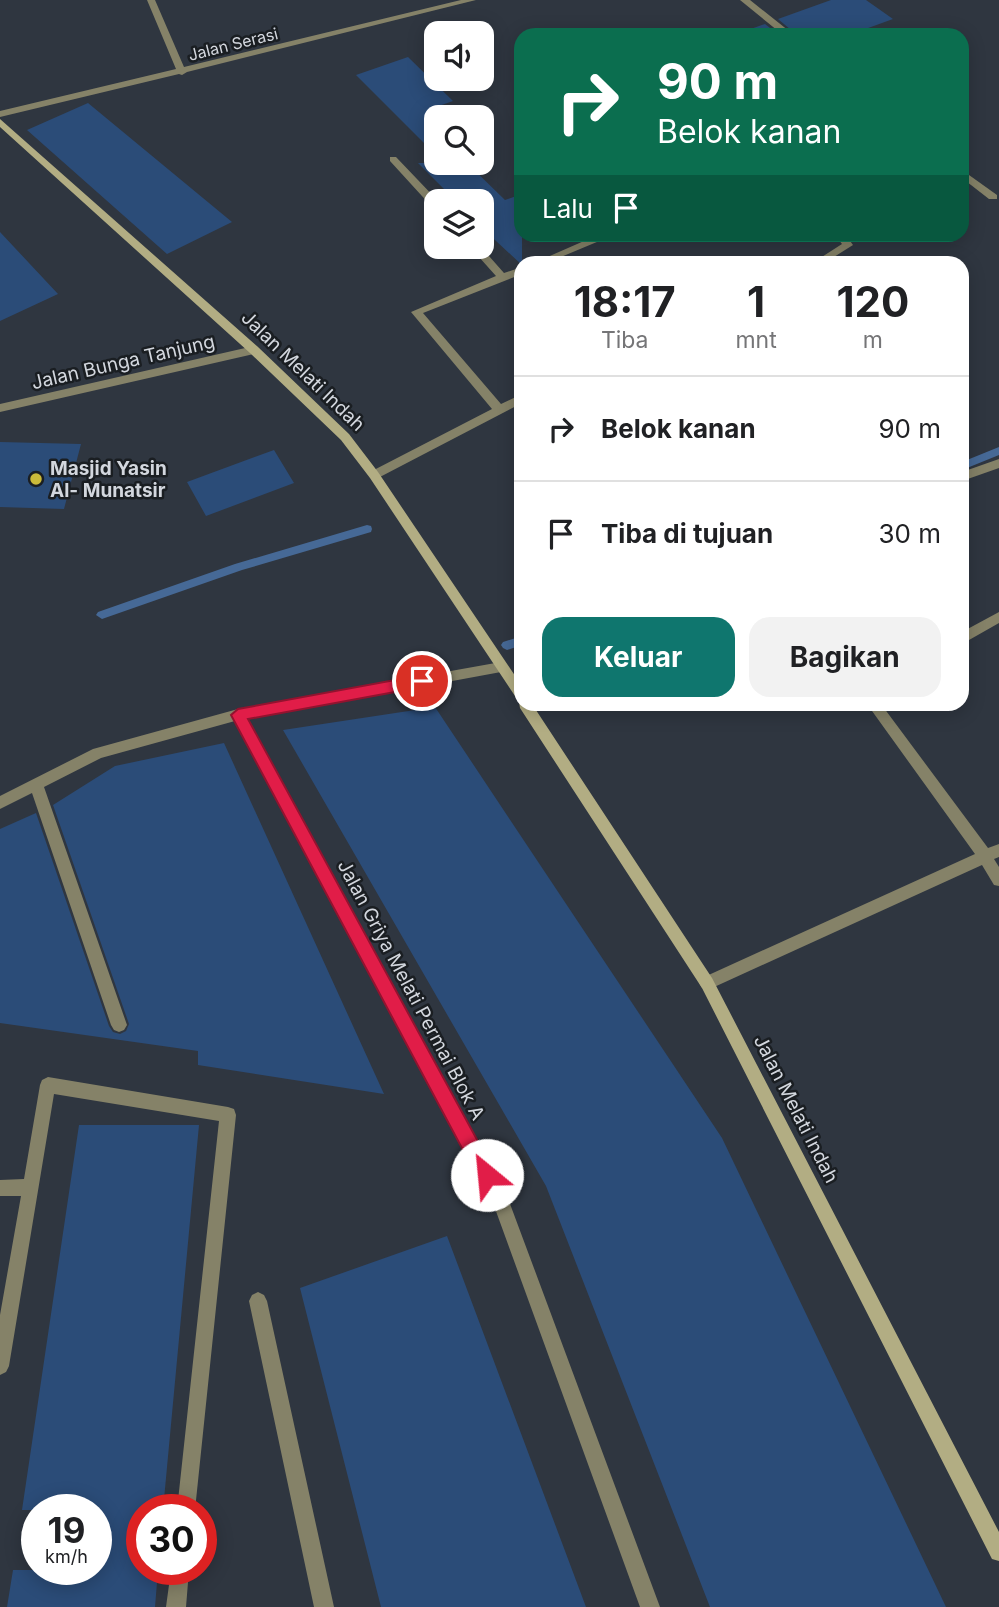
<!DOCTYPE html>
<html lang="id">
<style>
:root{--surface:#fff;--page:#f2f2f2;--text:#202124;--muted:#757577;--line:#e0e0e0;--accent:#0f766e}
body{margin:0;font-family:Inter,sans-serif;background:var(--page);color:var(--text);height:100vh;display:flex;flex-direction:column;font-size:26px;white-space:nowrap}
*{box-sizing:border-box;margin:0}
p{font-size:23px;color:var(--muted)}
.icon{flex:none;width:38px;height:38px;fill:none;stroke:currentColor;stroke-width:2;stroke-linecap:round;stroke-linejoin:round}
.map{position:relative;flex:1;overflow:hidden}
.sheet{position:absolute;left:514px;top:256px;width:455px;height:455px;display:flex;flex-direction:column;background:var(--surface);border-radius:21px;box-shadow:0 4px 18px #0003}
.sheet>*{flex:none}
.hud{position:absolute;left:514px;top:28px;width:455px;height:214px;border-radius:21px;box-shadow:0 4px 18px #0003;background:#0b6e4f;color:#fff;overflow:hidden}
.tools{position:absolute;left:424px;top:21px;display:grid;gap:14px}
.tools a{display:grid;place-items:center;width:70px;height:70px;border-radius:14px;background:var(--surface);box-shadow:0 4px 18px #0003;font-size:35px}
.speed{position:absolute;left:21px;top:1494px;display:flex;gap:14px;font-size:35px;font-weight:700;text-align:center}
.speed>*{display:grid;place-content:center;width:91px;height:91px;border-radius:50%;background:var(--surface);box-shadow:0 4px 18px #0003;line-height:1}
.speed small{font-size:18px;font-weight:400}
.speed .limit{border:10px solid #d22;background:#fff;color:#111}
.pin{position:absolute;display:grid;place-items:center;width:60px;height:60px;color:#fff;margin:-30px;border:4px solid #fff;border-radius:50%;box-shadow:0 2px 7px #0007}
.me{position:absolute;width:77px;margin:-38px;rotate:332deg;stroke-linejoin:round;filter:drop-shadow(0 0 5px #0008)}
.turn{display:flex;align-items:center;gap:24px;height:147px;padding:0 28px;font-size:32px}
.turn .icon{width:91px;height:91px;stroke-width:2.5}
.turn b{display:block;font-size:49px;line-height:60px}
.then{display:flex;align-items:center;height:66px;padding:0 28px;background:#0003;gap:14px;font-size:26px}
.eta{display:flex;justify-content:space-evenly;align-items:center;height:119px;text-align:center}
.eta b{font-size:42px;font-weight:700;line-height:49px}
.action{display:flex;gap:14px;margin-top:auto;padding:14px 28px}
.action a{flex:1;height:80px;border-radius:21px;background:var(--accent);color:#fff;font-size:28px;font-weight:700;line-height:80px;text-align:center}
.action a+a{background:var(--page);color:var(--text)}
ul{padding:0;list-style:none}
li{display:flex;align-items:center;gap:21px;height:105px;padding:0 28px;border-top:2px solid var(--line)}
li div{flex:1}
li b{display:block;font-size:26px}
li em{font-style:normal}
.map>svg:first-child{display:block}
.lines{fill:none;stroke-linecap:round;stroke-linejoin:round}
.stream{fill:#466996;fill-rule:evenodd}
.building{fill:#2b4c78}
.minor{fill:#858268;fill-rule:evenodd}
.secondary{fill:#b2ad83;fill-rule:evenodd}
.route{fill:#e11d48;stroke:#92132f;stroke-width:2}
.poi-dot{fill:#caba3a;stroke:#1a1e22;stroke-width:2.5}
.labels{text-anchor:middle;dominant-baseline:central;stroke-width:5;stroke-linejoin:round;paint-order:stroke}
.far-street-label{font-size:16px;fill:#d3d7de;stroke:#1a1e22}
.street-label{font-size:19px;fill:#d3d7de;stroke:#1a1e22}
.poi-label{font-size:19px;font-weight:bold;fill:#d3d7de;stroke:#1a1e22;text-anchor:start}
</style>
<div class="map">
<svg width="999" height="1607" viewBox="0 0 999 1607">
<rect width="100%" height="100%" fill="#2f3640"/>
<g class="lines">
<!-- stream -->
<path class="stream" d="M 999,447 L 999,455 L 962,470 L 962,462 Z
M 367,525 L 371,526 L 372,529 L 371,532 L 242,570 L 102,619 L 96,615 L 98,612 L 235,564 Z
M 522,636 L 522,645 L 507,650 L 503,648 L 501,645 L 503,642 Z"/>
</g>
<!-- building -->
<path class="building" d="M 831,0 L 866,0 L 893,19 L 849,35 L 797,35 L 778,19 Z
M 765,24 L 779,35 L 746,35 L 745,31 Z
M 408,57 L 453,101 L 436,107 L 436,155 L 356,75 Z
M 88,103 L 232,222 L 167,254 L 27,130 Z
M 418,163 L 467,163 L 505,200 L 522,194 L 522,265 L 481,227 L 481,201 L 456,201 Z
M 0,232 L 58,294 L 0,321 Z
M 0,442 L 81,444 L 64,509 L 0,507 Z
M 274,450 L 294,483 L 206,516 L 187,482 Z
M 435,707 L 722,1138 L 946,1607 L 710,1607 L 546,1186 L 283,730 Z
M 224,743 L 384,1094 L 198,1065 L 198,1051 L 0,1023 L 0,829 L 36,813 L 109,1026 L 113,1032 L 120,1034 L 126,1031 L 129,1024 L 53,805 L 115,766 Z
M 79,1125 L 199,1125 L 163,1510 L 142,1510 L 142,1570 L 158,1570 L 155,1607 L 7,1607 L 13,1570 L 96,1570 L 96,1510 L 22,1510 Z
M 447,1236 L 586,1607 L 381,1607 L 300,1288 Z"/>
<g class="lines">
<!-- minor -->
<path class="minor" d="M 147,0 L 155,0 L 184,67 L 461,0 L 476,0 L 187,72 L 182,75 L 179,74 L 0,117 L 0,111 L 176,69 Z
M 740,0 L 750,0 L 794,35 L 783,35 Z
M 390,157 L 396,157 L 438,201 L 436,201 L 436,208 L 432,207 L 390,161 Z
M 962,170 L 997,195 L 997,199 L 989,199 L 962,178 Z
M 600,234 L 616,234 L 549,262 L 536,262 Z
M 834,234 L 845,234 L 853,245 L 826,262 L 814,262 L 842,244 Z
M 470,247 L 481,247 L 504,273 L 522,267 L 522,274 L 423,313 L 501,404 L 522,394 L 522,403 L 378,478 L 370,478 L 370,472 L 492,409 L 411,312 L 496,276 Z
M 254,346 L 258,347 L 258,353 L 0,412 L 0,404 Z
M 999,459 L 999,468 L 962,481 L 962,472 Z
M 999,612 L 999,623 L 962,644 L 962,632 Z
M 501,662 L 508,667 L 501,672 L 247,719 L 506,1193 L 660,1607 L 640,1607 L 493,1203 L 235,721 L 101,758 L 44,787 L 127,1025 L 124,1030 L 119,1032 L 114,1030 L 111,1025 L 32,793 L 0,809 L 0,796 L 93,749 L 238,709 Z
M 867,704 L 881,704 L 988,848 L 999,844 L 999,857 L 994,859 L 999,867 L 999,886 L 994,885 L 982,865 L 712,988 L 707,990 L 702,988 L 699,983 L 702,978 L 975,854 Z
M 48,1077 L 228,1107 L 234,1109 L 236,1115 L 195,1510 L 177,1510 L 219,1121 L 54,1094 L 9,1366 L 6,1372 L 0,1375 L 0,1315 L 21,1196 L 0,1196 L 0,1180 L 24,1179 L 40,1085 L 42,1080 Z
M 258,1292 L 264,1295 L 267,1301 L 334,1607 L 314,1607 L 249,1301 L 252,1295 Z
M 171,1570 L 189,1570 L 186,1607 L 166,1607 Z"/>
<!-- secondary -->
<path class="secondary" d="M 0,119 L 258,347 L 349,434 L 378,472 L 522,686 L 522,704 L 532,704 L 712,978 L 999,1532 L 999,1561 L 992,1559 L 702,988 L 520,708 L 519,702 L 370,478 L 341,440 L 250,353 L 0,127 Z"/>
</g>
<!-- route -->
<path class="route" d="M 422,675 L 429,681 L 422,687 L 248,719 L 493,1169 L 496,1175 L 493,1182 L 487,1184 L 480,1182 L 231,715 L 238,709 Z"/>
<!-- markers -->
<circle class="poi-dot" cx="36" cy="479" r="7"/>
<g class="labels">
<!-- far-street labels -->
<g class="far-street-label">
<text transform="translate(233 44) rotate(-14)">Jalan Serasi</text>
</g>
<!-- street labels -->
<g class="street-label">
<text transform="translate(123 362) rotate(-13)">Jalan Bunga Tanjung</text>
<text transform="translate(303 371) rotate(44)">Jalan Melati Indah</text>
<text transform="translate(411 990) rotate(62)">Jalan Griya Melati Permai Blok A</text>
<text transform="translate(796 1109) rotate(63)">Jalan Melati Indah</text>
</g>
<!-- poi labels -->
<g class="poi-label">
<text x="50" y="468">Masjid Yasin<tspan x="50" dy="22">Al- Munatsir</tspan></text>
</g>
</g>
</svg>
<div class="tools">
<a><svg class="icon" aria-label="sound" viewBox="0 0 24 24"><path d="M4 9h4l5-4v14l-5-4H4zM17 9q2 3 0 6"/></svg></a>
<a><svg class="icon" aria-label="search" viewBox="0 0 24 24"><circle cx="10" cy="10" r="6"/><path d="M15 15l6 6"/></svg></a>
<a><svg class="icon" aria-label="layers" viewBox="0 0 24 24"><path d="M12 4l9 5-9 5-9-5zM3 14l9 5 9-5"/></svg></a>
</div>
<div class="speed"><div>19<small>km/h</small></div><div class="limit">30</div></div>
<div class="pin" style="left:422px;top:681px;background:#d93025"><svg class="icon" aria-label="arrive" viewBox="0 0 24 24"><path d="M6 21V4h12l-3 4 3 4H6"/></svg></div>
<svg class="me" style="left:487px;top:1175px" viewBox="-20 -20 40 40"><circle r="19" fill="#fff"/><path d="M0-13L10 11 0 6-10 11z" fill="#e11d48"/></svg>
<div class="hud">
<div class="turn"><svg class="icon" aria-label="right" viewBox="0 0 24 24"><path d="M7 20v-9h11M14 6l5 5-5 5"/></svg><div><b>90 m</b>Belok kanan</div></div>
<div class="then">Lalu<svg class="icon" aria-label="arrive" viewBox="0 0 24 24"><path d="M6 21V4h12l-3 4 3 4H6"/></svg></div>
</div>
<section class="sheet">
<div class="eta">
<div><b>18:17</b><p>Tiba</p></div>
<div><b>1</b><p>mnt</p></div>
<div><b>120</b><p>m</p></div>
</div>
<ul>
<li><svg class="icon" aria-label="right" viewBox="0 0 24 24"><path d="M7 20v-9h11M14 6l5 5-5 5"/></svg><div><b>Belok kanan</b></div><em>90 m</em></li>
<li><svg class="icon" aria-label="arrive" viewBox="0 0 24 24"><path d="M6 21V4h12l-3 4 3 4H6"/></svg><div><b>Tiba di tujuan</b></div><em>30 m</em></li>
</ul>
<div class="action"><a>Keluar</a><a>Bagikan</a></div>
</section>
</div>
